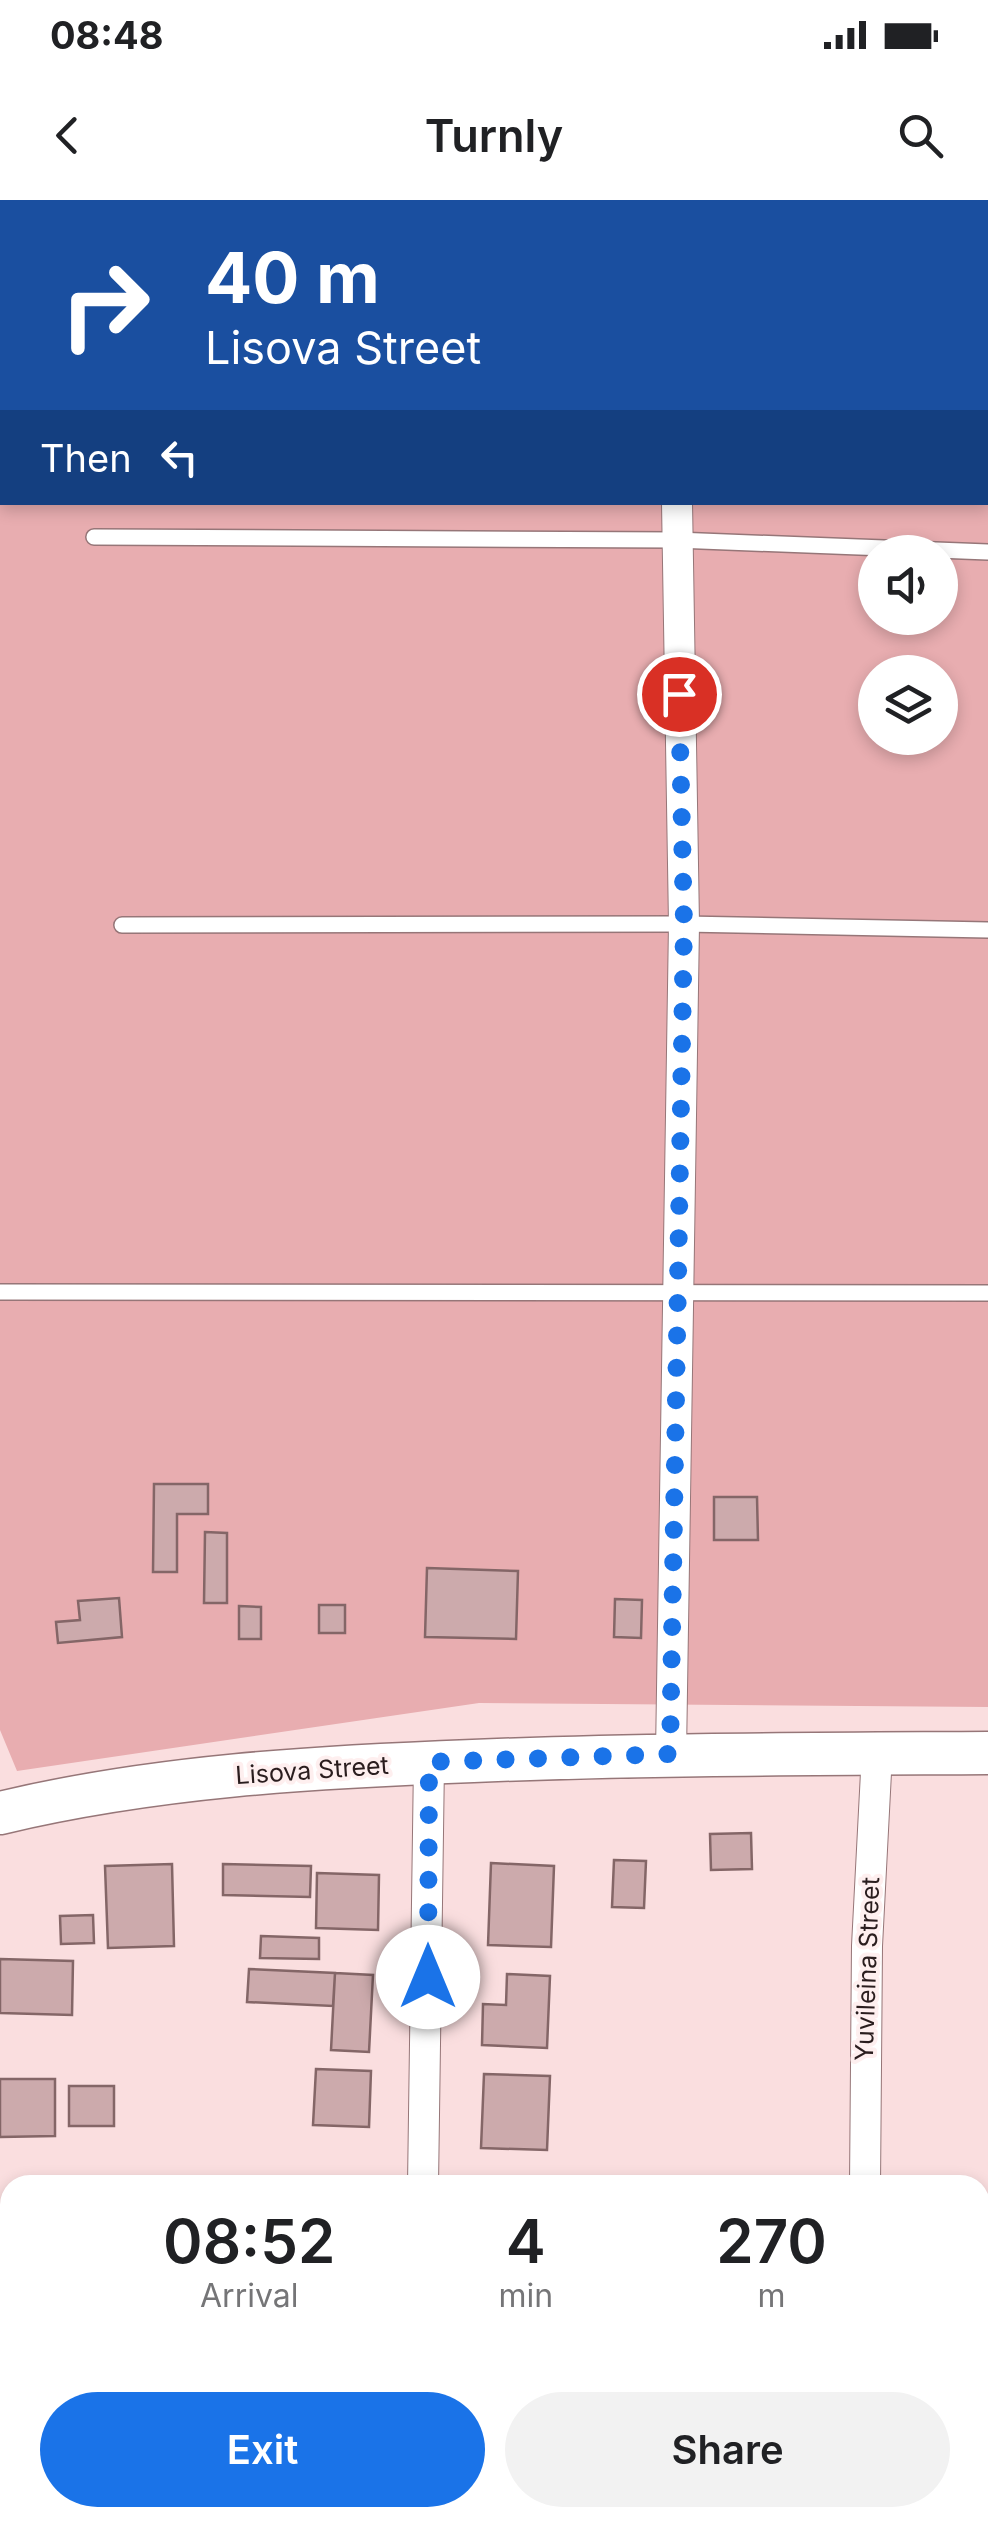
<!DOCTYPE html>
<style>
:root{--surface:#fff;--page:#f2f2f2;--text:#202124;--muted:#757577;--accent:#1a73e8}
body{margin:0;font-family:Inter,sans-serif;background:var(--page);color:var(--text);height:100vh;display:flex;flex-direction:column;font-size:38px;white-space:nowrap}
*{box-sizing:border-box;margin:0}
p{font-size:32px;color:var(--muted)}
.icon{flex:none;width:55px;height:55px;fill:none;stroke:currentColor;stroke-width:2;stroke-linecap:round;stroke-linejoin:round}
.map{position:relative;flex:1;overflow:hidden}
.side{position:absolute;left:0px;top:1975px;width:990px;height:352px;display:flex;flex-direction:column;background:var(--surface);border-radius:30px 30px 0 0;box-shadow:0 5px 15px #0003}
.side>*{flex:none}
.top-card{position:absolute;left:0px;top:0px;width:990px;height:305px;box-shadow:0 5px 15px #0003;background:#1a4fa0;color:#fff;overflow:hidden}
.tools{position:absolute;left:858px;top:335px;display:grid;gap:20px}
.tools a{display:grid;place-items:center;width:100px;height:100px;border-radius:50%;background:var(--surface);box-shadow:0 5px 15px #0003;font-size:50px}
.pin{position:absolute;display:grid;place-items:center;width:85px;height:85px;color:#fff;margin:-42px;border:5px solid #fff;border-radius:50%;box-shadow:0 2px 10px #0007}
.me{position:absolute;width:110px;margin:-55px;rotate:0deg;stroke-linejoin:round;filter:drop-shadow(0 0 8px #0008)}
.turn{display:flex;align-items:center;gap:35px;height:210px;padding:0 40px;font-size:45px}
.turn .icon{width:130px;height:130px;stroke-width:2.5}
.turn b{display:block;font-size:70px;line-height:85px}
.then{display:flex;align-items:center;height:95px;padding:0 40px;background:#0003;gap:20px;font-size:38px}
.eta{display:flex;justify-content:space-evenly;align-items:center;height:170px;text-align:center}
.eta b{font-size:60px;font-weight:600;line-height:70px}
.cta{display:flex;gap:20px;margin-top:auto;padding:20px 40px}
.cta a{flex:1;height:115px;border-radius:60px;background:var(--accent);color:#fff;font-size:40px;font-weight:600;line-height:115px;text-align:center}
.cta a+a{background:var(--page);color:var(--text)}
.status{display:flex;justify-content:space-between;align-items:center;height:70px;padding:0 50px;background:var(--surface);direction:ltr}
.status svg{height:28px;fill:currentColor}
header{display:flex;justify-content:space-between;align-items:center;height:130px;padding:0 40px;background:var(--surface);font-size:45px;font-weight:600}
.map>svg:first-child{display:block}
.green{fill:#e8adb0;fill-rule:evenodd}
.building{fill:#ccaaac;stroke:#846667;stroke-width:2.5}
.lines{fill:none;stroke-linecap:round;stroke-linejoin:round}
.lane-casing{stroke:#967678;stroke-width:18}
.street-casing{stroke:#967678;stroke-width:32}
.secondary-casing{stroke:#967678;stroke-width:45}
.lane{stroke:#fff;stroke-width:15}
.street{stroke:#fff;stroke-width:30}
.secondary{stroke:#fff;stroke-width:42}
.route{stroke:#1a73e8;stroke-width:18;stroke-dasharray:0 32.4}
.labels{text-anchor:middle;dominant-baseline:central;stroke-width:8;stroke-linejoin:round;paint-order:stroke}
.street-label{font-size:25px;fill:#2a1d1e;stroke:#feefef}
</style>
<div class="status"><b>08:48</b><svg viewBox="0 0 49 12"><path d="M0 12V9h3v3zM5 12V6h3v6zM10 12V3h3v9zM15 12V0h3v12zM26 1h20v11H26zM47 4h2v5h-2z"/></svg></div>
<header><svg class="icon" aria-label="back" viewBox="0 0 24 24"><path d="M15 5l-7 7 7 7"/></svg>Turnly<svg class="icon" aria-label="search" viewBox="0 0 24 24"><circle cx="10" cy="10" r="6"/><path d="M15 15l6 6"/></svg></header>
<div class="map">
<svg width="988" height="2327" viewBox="0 0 988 2327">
<rect width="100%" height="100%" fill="#fadedf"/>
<!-- green -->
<path class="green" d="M 0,0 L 988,0 L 988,1507 L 479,1503 L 17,1571 L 0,1530 ZM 2,2 L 988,2 L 988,302 L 2,302 ZM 875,352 L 940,352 L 940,418 L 875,418 ZM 875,472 L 940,472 L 940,538 L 875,538 Z"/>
<!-- building -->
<path class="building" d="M 154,1284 L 208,1284 L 208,1314 L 177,1314 L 177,1372 L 153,1372 Z
M 714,1297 L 757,1297 L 758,1340 L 714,1340 Z
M 205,1332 L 227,1333 L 227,1403 L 204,1403 Z
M 427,1368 L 518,1371 L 516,1439 L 425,1437 Z
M 119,1398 L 122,1437 L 58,1443 L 56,1422 L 80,1420 L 78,1401 Z
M 615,1399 L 642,1400 L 641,1438 L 614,1437 Z
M 319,1405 L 345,1405 L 345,1433 L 319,1433 Z
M 239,1406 L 261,1407 L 261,1439 L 239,1439 Z
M 751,1633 L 752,1669 L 711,1670 L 710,1634 Z
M 614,1660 L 646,1661 L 644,1708 L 612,1707 Z
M 491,1663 L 554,1666 L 551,1747 L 488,1745 Z
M 172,1664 L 174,1746 L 108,1748 L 105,1666 Z
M 223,1664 L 311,1666 L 310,1697 L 223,1695 Z
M 317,1673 L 379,1675 L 378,1730 L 316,1728 Z
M 93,1715 L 94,1743 L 61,1744 L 60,1716 Z
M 261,1736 L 319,1738 L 319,1759 L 260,1758 Z
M 0,1759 L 73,1761 L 72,1815 L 0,1813 Z
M 249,1769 L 335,1773 L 333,1806 L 247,1802 Z
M 335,1773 L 373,1775 L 369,1852 L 331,1850 Z
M 507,1774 L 550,1776 L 547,1848 L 482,1845 L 483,1804 L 506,1805 Z
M 316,1869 L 371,1871 L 369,1927 L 313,1925 Z
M 484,1874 L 550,1876 L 547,1950 L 481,1948 Z
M 0,1879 L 55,1879 L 55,1936 L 0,1937 Z
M 69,1886 L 114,1886 L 114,1926 L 69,1926 Z
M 0,2018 L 10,2018 L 10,2093 L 0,2092 Z
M 66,2318 L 107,2318 L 108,2327 L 67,2327 Z
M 186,2318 L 212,2318 L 213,2327 L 186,2327 Z
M 311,2318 L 367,2318 L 367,2327 L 311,2327 Z"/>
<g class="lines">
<defs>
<path id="lane" d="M 94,337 L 676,340 L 988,352
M 122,725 L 684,724 L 988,730
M 0,1092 L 988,1093
M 980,2202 L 988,2201"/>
<path id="street" d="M 687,2 L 688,0
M 671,1554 L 684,724 L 677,302
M 423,1985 L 429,1562
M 865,1985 L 867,1746 L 877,1553
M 412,2327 L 412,2318
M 871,2327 L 871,2318"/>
<path id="secondary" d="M 0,1613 C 155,1576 314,1567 473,1561 C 645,1554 816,1554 988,1553"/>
</defs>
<!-- lane casing -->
<use href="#lane" class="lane-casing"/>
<!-- street casing -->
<use href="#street" class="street-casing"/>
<!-- secondary casing -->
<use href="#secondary" class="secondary-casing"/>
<!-- lane -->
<use href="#lane" class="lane"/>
<!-- street -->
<use href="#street" class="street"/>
<!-- secondary -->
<use href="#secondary" class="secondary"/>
</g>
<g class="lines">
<!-- route -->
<path class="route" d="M 428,1777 L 429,1562 L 670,1554 L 684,724 L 679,494"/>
</g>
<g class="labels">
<!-- street labels -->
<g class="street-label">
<text transform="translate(312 1570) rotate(-4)">Lisova Street</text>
<text transform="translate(867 1769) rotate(-88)">Yuvileina Street</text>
</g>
</g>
</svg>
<div class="tools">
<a><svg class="icon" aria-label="sound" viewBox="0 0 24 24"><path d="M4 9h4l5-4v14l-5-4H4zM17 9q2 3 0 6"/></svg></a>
<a><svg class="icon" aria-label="layers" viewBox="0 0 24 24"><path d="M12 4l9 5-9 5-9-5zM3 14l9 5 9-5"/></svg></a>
</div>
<div class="pin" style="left:679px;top:494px;background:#d93025"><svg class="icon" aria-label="arrive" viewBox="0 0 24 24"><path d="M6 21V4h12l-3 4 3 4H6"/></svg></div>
<svg class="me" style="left:428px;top:1777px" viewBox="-20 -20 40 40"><circle r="19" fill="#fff"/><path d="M0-13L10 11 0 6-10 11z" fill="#1a73e8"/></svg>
<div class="top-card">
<div class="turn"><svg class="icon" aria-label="right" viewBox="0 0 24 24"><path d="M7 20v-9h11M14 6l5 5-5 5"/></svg><div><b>40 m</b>Lisova Street</div></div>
<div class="then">Then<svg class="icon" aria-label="left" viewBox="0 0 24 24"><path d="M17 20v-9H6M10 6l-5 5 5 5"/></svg></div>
</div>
<section class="side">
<div class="eta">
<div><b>08:52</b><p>Arrival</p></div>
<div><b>4</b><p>min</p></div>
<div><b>270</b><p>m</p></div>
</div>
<div class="cta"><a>Exit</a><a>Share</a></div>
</section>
</div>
